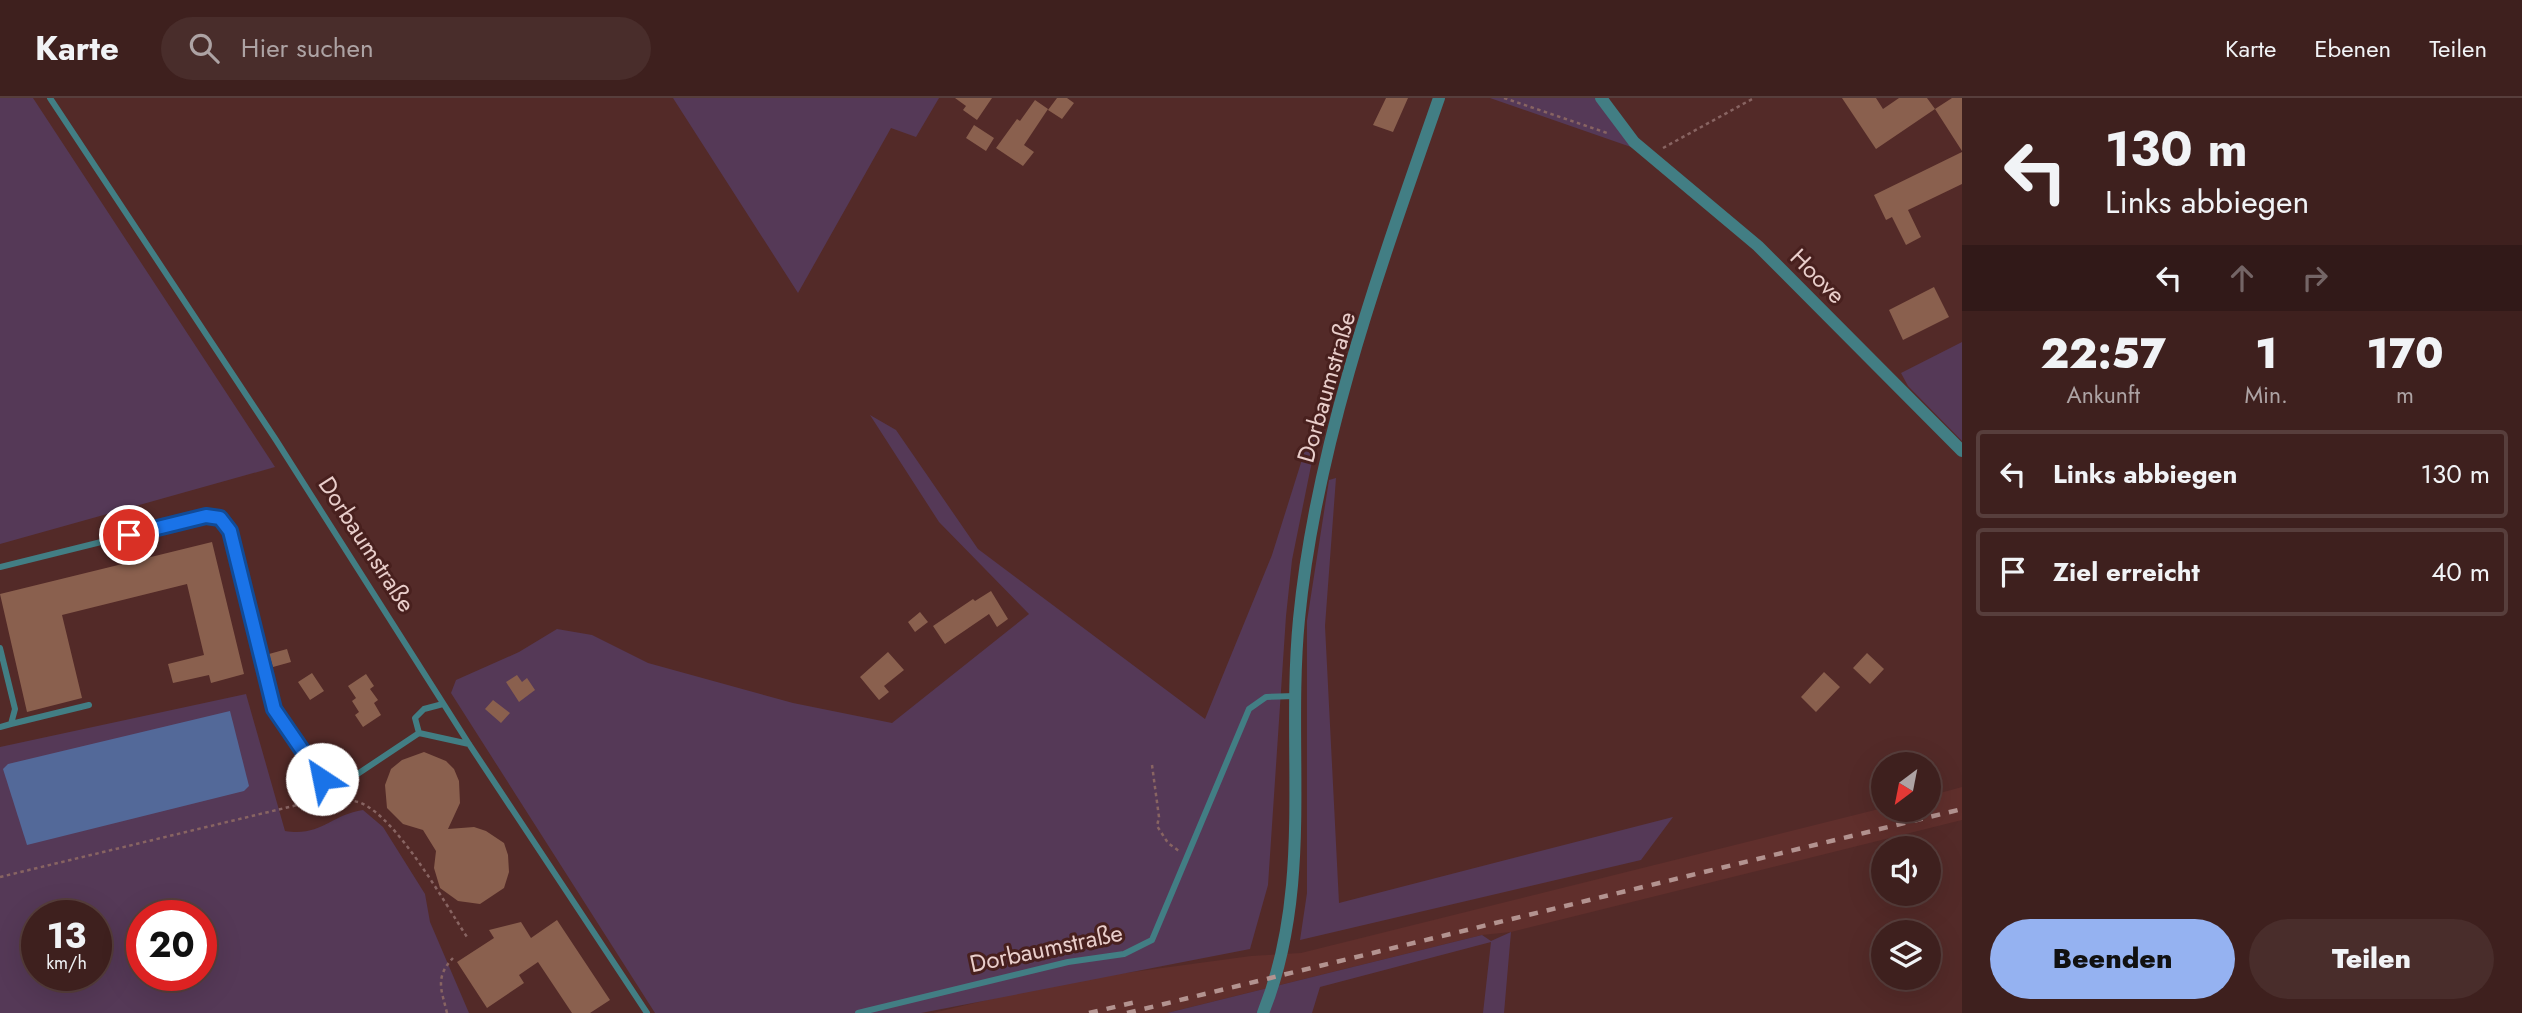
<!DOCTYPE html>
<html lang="de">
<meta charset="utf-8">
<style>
:root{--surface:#3e201e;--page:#492d2b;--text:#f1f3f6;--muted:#ada3a4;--line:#573e3c;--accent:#95b2f1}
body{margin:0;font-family:Jost,sans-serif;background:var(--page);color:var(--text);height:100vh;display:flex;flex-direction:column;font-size:26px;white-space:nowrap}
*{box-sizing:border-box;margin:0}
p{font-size:23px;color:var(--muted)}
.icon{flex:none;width:38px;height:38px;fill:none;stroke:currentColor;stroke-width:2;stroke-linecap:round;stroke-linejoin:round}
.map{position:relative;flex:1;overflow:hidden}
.side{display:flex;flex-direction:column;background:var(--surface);width:560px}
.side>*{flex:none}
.guide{background:#3e201e;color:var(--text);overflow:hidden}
.needle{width:46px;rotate:212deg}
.fabs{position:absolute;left:1871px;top:654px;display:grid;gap:14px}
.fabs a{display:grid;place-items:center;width:70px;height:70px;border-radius:50%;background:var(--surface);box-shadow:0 7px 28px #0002,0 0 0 2px var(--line);font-size:35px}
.speed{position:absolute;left:21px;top:802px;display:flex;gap:14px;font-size:35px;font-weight:700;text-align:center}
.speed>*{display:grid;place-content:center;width:91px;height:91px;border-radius:50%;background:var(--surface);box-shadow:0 7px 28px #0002,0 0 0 2px var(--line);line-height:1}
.speed small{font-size:18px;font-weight:400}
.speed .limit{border:10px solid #d22;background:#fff;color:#111}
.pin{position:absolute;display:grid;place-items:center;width:60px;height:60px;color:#fff;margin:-30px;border:4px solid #fff;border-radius:50%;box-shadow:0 2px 7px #0007}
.me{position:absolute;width:77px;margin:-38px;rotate:326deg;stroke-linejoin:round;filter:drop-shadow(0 0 5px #0008)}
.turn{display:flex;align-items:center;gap:24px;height:147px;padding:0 28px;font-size:32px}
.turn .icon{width:91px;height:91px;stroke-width:2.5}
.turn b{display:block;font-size:49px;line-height:60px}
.lanes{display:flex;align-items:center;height:66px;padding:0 28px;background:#0003;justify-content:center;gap:35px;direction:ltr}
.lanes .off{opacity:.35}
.eta{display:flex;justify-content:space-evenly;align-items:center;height:119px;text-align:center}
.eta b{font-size:42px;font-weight:800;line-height:49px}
.primary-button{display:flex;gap:14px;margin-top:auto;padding:14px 28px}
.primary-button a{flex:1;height:80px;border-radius:42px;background:var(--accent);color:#111;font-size:28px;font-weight:800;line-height:80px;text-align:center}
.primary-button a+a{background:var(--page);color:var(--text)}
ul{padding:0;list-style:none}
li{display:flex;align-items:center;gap:21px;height:88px;margin:0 14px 10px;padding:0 14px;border:4px solid var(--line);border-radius:7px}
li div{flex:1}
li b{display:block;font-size:26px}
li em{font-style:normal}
header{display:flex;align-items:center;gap:42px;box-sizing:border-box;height:98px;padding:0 35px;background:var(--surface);border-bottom:2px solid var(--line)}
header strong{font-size:33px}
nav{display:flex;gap:38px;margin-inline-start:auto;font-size:24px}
.search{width:490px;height:63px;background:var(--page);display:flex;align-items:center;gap:18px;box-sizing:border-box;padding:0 24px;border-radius:38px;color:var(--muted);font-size:26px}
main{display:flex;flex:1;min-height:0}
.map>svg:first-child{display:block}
.built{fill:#602f2c}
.green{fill:#553957;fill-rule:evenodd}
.water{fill:#536999}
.building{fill:#8a604e}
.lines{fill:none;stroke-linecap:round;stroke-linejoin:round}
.path{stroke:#886462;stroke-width:2.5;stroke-dasharray:3.5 3.5;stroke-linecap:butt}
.lane{stroke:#427e84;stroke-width:6}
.street{stroke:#427e84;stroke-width:12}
.rail{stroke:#b39390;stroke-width:4.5;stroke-dasharray:9 9;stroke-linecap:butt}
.route-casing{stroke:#114b97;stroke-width:18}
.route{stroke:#1a73e8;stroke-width:12}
.labels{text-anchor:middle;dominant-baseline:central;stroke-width:6;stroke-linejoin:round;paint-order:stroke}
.street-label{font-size:24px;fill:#e9cecb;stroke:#48201e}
</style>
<header>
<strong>Karte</strong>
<div class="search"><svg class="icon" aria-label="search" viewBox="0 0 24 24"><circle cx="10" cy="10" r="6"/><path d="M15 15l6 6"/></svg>Hier suchen</div>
<nav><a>Karte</a><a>Ebenen</a><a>Teilen</a></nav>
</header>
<main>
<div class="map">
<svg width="1962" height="915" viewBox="0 0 1962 915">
<rect width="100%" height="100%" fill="#532a28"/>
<!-- built -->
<path class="built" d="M 1962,689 L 1962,722 L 1511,834 L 1482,837 L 1167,915 L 933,915 L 1066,883 L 1251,858 L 1301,855 L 1883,710 L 1928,712 L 1929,698 Z"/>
<!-- green -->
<path class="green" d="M 0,0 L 33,0 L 275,369 L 0,446 Z
M 673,0 L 939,0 L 916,39 L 891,30 L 798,195 Z
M 1490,0 L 1609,0 L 1631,49 Z
M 1962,244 L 1962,343 L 1908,288 L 1901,275 Z
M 1338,247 L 1342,249 L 1312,363 L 1292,462 L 1286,518 L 1268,787 L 1250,851 L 921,915 L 655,915 L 451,595 L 456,582 L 519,554 L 557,531 L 592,537 L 648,565 L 793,605 L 892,625 L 1029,516 L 939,424 L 870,317 L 896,332 L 978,451 L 1205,621 L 1272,457 Z
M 1336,380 L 1325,528 L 1339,805 L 1673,719 L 1641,762 L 1300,842 L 1307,795 L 1307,523 L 1329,382 Z
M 246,596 L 285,733 C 321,739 330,717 363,712 L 383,729 L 425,796 L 430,824 L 469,915 L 0,915 L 0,649 ZM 37,817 L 96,817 L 96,877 L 37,877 ZM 142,817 L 201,817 L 201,877 L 142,877 Z
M 1511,834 L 1504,915 L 1483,915 L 1491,844 L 1320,889 L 1312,915 L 1167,915 L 1482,837 L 1491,843 Z"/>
<!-- water -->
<path class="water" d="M 230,613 L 249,688 L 244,693 L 27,747 L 3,671 L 8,666 Z"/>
<!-- building -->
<path class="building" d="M 955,0 L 992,0 L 977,22 L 963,12 L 966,8 Z
M 1057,0 L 1067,0 L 1074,5 L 1062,21 L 1048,12 Z
M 1386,0 L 1408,0 L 1393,34 L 1373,27 Z
M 1842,0 L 1876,0 L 1883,11 L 1899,0 L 1927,0 L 1935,11 L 1876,51 Z
M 1952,0 L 1962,0 L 1962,53 L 1935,11 Z
M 1035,2 L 1048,11 L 1024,47 L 1034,54 L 1023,68 L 996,50 L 1017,21 L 1020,23 Z
M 974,27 L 994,40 L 986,53 L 966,40 Z
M 1962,54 L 1962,86 L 1908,112 L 1921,139 L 1906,147 L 1892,119 L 1886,122 L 1874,97 Z
M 1934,189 L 1949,219 L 1903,242 L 1889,212 Z
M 212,444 L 244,576 L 211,585 L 209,577 L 173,585 L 168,566 L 204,557 L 187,486 L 62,517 L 82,600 L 27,614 L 0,496 Z
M 991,493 L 1008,521 L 997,529 L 989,516 L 945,546 L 933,528 L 973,501 L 975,503 Z
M 920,514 L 928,524 L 915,534 L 908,524 Z
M 287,551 L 291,564 L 273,569 L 269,556 Z
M 888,554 L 904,572 L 884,588 L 889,594 L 879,602 L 860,579 Z
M 1867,555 L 1884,571 L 1870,586 L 1853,570 Z
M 1824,574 L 1840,589 L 1816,614 L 1801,599 Z
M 312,575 L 324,593 L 310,602 L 298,584 Z
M 366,576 L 374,588 L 370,591 L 378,602 L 374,605 L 381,617 L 363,629 L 355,617 L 359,614 L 352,603 L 356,600 L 348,588 Z
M 517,577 L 522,584 L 527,580 L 535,592 L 519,604 L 506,584 Z
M 493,602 L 510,615 L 501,625 L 485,611 Z
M 424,654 L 446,663 L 454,671 L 459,683 L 460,705 L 448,731 L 474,729 L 486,733 L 504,745 L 508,757 L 509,774 L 504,790 L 480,806 L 458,803 L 440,790 L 434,770 L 436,753 L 423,732 L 403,726 L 387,710 L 385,687 L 391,671 L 402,662 Z
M 557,822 L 610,902 L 590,915 L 572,915 L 538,864 L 519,877 L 524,885 L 487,910 L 457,864 L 494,840 L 489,832 L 521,824 L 531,840 Z"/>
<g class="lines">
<!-- path -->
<path class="path" d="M 1504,0 L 1610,36
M 1663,50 L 1754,0
M 1152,667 L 1159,719 L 1157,728 L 1168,745 L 1179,753
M 0,779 L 318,702 C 332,701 347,700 361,705 C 398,721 444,804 467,839
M 447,915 C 442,893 434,880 453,860"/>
<!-- lane -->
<path class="lane" d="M 50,0 L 276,342 L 469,646 L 647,915
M 0,469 L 206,418 L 220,420 L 230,433 L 274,611 L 322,681 L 334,688 L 356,677 L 419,635
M 0,550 L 15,611 L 11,626 L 0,629
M 443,606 L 424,611 L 415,620 L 419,635 L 469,646
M 11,626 L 89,607
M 858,915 L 1068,864 L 1124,856 L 1152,842 L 1249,611 L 1266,599 L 1295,598"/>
<!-- street -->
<path class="street" d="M 1601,0 L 1634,44 L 1758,148 L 1962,353
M 1263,915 C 1314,788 1286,654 1299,521 C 1316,345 1381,167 1439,0"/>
<!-- rail -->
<path class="rail" d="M 1089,915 L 1140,903
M 1127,915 L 1962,711"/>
</g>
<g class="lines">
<defs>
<path id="route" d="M 129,437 L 206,418 L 220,420 L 230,433 L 274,611 L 322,681"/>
</defs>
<!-- route casing -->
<use href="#route" class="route-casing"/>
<!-- route -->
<use href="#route" class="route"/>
</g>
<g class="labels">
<!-- street labels -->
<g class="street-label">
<text transform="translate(1818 178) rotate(45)">Hoove</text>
<text transform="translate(1326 289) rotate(-74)">Dorbaumstraße</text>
<text transform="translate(367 446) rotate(57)">Dorbaumstraße</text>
<text transform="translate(1046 850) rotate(-12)">Dorbaumstraße</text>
</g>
</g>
</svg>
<div class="fabs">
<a><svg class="needle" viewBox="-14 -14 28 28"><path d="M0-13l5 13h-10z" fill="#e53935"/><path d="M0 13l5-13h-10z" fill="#ada3a4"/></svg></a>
<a><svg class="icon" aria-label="sound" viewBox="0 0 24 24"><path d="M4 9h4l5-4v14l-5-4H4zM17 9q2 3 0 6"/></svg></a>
<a><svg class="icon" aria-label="layers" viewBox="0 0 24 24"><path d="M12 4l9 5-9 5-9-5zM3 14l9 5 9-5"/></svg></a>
</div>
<div class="speed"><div>13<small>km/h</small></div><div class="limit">20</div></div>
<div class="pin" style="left:129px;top:437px;background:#d93025"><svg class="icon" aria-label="arrive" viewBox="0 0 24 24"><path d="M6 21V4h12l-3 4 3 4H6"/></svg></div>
<svg class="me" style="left:322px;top:681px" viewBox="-20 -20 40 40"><circle r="19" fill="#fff"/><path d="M0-13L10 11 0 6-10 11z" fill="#1a73e8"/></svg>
</div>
<section class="side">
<div class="guide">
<div class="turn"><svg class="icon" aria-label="left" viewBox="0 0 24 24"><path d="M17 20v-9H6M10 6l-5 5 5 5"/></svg><div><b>130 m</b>Links abbiegen</div></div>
<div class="lanes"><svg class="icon" aria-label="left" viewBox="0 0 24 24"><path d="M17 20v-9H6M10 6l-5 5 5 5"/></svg><svg class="icon off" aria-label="ahead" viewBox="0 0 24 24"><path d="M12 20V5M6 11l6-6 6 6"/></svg><svg class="icon off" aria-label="right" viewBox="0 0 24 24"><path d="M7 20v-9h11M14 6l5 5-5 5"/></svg></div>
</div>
<div class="eta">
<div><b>22:57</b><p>Ankunft</p></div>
<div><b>1</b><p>Min.</p></div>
<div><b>170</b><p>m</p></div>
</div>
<ul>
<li><svg class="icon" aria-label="left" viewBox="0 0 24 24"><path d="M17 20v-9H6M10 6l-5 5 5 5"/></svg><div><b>Links abbiegen</b></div><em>130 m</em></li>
<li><svg class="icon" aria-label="arrive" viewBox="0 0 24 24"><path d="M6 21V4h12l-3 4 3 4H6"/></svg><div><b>Ziel erreicht</b></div><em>40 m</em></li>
</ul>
<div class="primary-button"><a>Beenden</a><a>Teilen</a></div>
</section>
</main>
